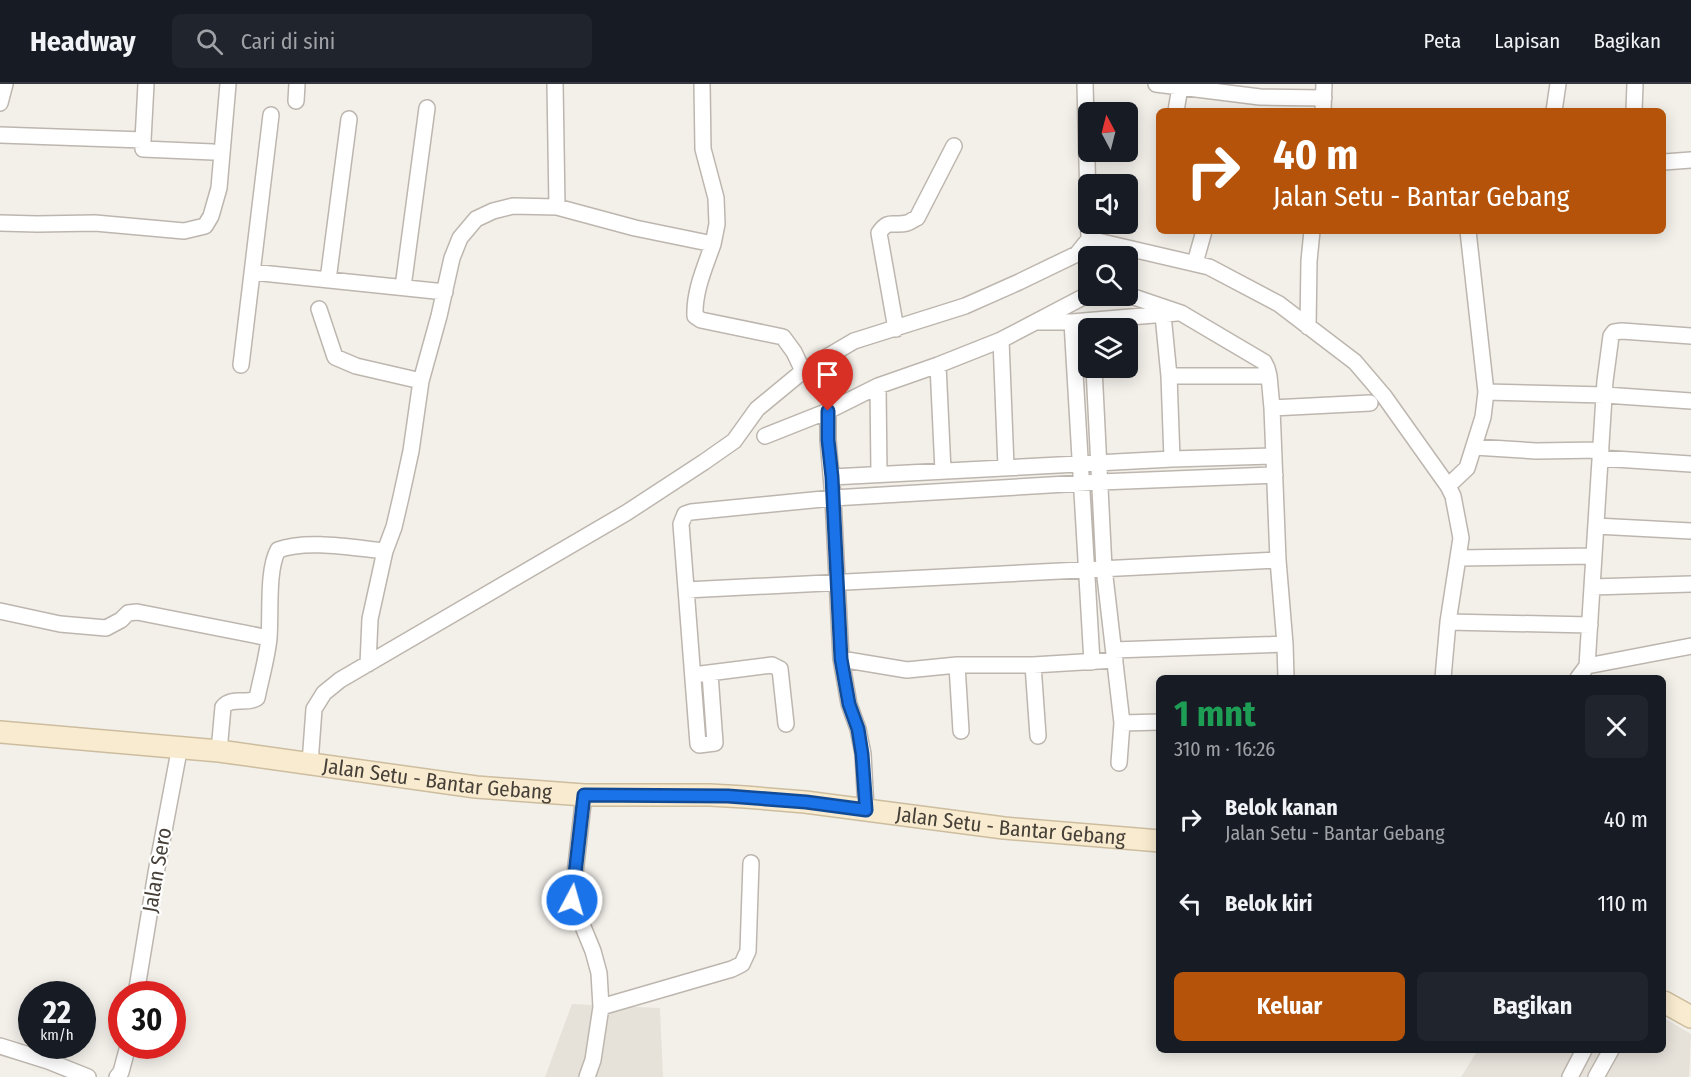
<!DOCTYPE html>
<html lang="id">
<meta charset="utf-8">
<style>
:root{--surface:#171b24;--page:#20242c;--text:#f1f3f6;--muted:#9ea1a6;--line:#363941;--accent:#b45309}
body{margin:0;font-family:"Fira Sans Condensed",sans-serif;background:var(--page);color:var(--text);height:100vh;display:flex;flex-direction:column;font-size:22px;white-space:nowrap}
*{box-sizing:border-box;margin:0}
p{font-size:20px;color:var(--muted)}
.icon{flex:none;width:33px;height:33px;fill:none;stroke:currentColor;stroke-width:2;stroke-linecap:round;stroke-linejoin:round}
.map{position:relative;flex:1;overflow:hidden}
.side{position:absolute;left:1156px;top:591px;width:510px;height:378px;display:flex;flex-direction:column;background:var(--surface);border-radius:9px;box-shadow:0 3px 15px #0003}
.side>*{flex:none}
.guide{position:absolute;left:1156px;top:24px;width:510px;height:126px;border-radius:9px;box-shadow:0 3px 15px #0003;background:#b45309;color:#fff;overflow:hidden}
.needle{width:39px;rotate:353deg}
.tools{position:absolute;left:1078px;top:18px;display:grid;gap:12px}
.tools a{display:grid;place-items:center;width:60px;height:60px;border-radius:9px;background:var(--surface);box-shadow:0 3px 15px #0003;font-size:30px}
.speed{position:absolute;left:18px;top:897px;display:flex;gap:12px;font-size:30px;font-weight:700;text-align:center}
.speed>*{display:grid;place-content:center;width:78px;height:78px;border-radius:50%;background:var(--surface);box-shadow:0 3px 15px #0003;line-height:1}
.speed small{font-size:15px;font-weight:400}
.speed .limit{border:9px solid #d22;background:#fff;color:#111}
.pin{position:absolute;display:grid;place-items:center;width:51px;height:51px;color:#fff;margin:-62px -26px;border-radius:50% 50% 50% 0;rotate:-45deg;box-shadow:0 0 6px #0007}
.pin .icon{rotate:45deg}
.me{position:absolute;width:66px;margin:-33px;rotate:6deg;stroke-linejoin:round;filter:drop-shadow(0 0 4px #0008)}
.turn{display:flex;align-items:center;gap:21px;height:126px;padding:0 18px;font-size:27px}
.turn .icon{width:78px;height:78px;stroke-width:2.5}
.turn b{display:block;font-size:42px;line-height:51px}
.round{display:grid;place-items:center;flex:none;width:63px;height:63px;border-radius:9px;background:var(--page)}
.headline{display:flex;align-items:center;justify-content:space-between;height:102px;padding:0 18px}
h1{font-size:36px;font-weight:700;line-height:45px;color:#1e9e55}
.button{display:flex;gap:12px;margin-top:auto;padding:12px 18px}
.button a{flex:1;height:69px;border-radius:9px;background:var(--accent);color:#fff;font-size:24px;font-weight:700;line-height:69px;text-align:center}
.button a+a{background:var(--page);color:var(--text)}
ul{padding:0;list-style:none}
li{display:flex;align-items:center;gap:18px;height:84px;padding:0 18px}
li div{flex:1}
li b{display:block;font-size:22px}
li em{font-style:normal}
header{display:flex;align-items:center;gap:36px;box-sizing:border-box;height:84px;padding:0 30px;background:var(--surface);border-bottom:2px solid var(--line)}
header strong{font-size:28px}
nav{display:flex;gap:33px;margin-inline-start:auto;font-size:21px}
.search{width:420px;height:54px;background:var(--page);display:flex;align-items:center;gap:15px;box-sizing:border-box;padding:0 21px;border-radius:9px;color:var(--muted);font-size:22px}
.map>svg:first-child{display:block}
.residential{fill:#e6e1d9}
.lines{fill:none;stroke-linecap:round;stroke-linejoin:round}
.minor-casing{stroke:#bdb6ae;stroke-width:18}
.secondary-casing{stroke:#cdbd9f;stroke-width:24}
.minor{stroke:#fff;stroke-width:15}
.secondary{stroke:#f8ebcf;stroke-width:21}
.route-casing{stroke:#114b97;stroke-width:15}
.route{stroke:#1a73e8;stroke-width:10}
.labels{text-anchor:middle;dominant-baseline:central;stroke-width:4.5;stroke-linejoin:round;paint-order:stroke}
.street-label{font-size:21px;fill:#464039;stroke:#fff}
</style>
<header>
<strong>Headway</strong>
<div class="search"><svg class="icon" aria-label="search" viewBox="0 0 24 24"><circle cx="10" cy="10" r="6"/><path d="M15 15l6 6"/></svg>Cari di sini</div>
<nav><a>Peta</a><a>Lapisan</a><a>Bagikan</a></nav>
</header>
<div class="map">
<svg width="1691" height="993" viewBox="0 0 1691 993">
<rect width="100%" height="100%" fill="#f3f0ea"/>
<!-- residential -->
<path class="residential" d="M 572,920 L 660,924 L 663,993 L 545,993 Z
M 1664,934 L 1691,950 L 1689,993 L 1461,993 L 1478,966 L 1664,966 Z"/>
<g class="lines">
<defs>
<path id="minor" d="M 702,0 L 703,65 L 716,114 L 717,140 L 713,160
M 1156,0 L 1260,13 L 1324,14
M 296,17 L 297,0
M 0,19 L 5,0
M 1176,27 L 1180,3
M 1323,27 L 1324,0
M 1554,27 L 1558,0
M 1634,27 L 1635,0
M 0,51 L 143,56 L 143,65 L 213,68
M 143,56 L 146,0
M 1664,78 L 1691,76
M 557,123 L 635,144 L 713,160 C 705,183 694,207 695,232 L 701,236 L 783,253 L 794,268 L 803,287
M 0,139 L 37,140 L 95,139 L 184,147 L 205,142 L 211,132 L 219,104 L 228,0
M 1089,155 L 1209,183 L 1279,220 L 1355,278 L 1384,312 L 1448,402 L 1453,412 L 1461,454 L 1448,538 L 1443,594
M 1195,179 L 1204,147
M 252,188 L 445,208
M 328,196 L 349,35
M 403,203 L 427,24
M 1128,211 L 1181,229 L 1264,278 L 1267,284 L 1269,292 L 1272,324 L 1278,476 L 1285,560 L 1286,594
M 319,225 L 335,273 L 356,282 L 421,297
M 1163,231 L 1169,292 L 1172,375
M 1039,238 L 1072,238 L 1177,229
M 1072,238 L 1092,578
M 1308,243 L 1309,177 L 1312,147
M 896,245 L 879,149 C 889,134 893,143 907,139 C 911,138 913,135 917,134 L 954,62
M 1001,256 L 1006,383
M 241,281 L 271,31
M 938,281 L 943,387
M 1094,284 L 1104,484 L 1122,639 L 1160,638
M 1169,292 L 1269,292
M 878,302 L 879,390
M 1486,308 L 1605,311 L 1691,317
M 1272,324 L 1370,319
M 828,327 L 828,356 L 833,414 L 841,575 L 849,620 L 858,645 L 863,670 L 866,726
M 765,352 L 828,327 L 878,302 L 938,281 L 1001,256 L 1089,210
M 1474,363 L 1536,367 L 1601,366
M 1600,374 L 1691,380
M 832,393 L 1172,375 L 1274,372
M 1448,402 L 1467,384 L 1483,333 L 1486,308 L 1468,147
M 1596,442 L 1691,447
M 1458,474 L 1594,472
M 1592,503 L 1691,500
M 686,506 L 1278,476
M 0,527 L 60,540 L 106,544 L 121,536 L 128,529 L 137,528 L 269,554
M 1448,538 L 1590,541
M 1114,566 L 1285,560
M 841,575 L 907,586 L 957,581 L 1033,581 L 1115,576
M 368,580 L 370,535 L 385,467 L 394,443 L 401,413 L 411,367 L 421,297 L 439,232 L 452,174 L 460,154 L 476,135 L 493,127 L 513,122 L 557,123 L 555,0
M 957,581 L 961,647
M 1033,581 L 1038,652
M 1587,582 L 1691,562
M 701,590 L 772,581 L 780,585 L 786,640
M 710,590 L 715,659 L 699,661 L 698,660 L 681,440 L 685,430 L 691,428 L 833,414 L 1100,398 L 1275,391
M 1578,594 L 1587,582 L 1605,297 L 1611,252 L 1614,248 L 1622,247 L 1691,252
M 219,667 L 223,623 C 232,612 246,621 257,614 C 261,594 267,574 269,554 C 271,529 267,486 278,466 C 307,455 354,464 385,467
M 310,679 L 314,625 L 324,609 L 340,596 L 626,429 L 704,378 L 734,357 L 757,325 L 803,287 L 854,257 L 965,222 L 1019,198 L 1077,170 L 1089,155 L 1085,0
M 1119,679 L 1122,639
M 584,711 L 572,816 L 593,867 L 599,889 L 601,923 L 593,976 L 587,993
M 136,910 L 156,789 L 180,662
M 601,923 L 732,885 L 742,880 L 748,867 L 751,779
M 0,962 L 48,977 L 88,993
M 117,993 L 121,988 L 128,962
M 1570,993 L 1584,966
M 1596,993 L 1611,966"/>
<g id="secondary">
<path id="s1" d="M 0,648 L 219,667 L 476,703 L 584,711 L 710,711 L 745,713 L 805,718 L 1004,744 L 1160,757"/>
<path d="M 1664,918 L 1691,933"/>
</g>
</defs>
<!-- minor casing -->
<use href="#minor" class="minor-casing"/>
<!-- secondary casing -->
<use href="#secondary" class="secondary-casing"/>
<!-- minor -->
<use href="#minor" class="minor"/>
<!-- secondary -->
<use href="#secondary" class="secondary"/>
</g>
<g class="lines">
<defs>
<path id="route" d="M 572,816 L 584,711 L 728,712 L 806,718 L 866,726 L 862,670 L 858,645 L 849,620 L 841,575 L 832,393 L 828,356 L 828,327"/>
</defs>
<!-- route casing -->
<use href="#route" class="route-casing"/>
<!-- route -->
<use href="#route" class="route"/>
</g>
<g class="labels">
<!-- street labels -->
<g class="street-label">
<text stroke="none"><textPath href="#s1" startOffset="440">Jalan Setu - Bantar Gebang</textPath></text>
<text stroke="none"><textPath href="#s1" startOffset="1016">Jalan Setu - Bantar Gebang</textPath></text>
<text transform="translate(157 786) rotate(-80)">Jalan Sero</text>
</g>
</g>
</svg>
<div class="tools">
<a><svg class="needle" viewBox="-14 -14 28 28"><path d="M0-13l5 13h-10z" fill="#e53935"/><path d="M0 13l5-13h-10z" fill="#9ea1a6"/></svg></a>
<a><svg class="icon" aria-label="sound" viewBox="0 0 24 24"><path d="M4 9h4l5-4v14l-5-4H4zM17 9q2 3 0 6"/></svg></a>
<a><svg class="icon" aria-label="search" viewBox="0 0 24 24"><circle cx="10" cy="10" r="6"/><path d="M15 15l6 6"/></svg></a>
<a><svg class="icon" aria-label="layers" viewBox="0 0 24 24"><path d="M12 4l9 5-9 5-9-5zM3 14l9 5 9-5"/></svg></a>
</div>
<div class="speed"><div>22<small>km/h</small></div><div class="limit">30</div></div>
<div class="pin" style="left:828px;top:327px;background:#d93025"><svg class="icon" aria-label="arrive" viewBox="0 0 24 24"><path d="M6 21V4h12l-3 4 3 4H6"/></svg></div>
<svg class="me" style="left:572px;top:816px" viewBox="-20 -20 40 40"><circle r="17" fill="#1a73e8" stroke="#fff" stroke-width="3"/><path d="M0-11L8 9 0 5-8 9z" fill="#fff"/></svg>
<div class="guide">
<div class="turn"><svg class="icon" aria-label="right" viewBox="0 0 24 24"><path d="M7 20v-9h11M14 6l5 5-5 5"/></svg><div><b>40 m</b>Jalan Setu - Bantar Gebang</div></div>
</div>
<section class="side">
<div class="headline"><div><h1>1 mnt</h1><p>310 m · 16:26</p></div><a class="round"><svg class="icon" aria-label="close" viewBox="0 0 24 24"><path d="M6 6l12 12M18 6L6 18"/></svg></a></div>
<ul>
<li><svg class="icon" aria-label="right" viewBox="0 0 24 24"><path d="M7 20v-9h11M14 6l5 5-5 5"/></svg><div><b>Belok kanan</b><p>Jalan Setu - Bantar Gebang</p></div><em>40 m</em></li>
<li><svg class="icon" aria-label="left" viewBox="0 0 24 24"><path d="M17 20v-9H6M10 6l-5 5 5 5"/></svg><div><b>Belok kiri</b></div><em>110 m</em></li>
</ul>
<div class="button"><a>Keluar</a><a>Bagikan</a></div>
</section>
</div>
